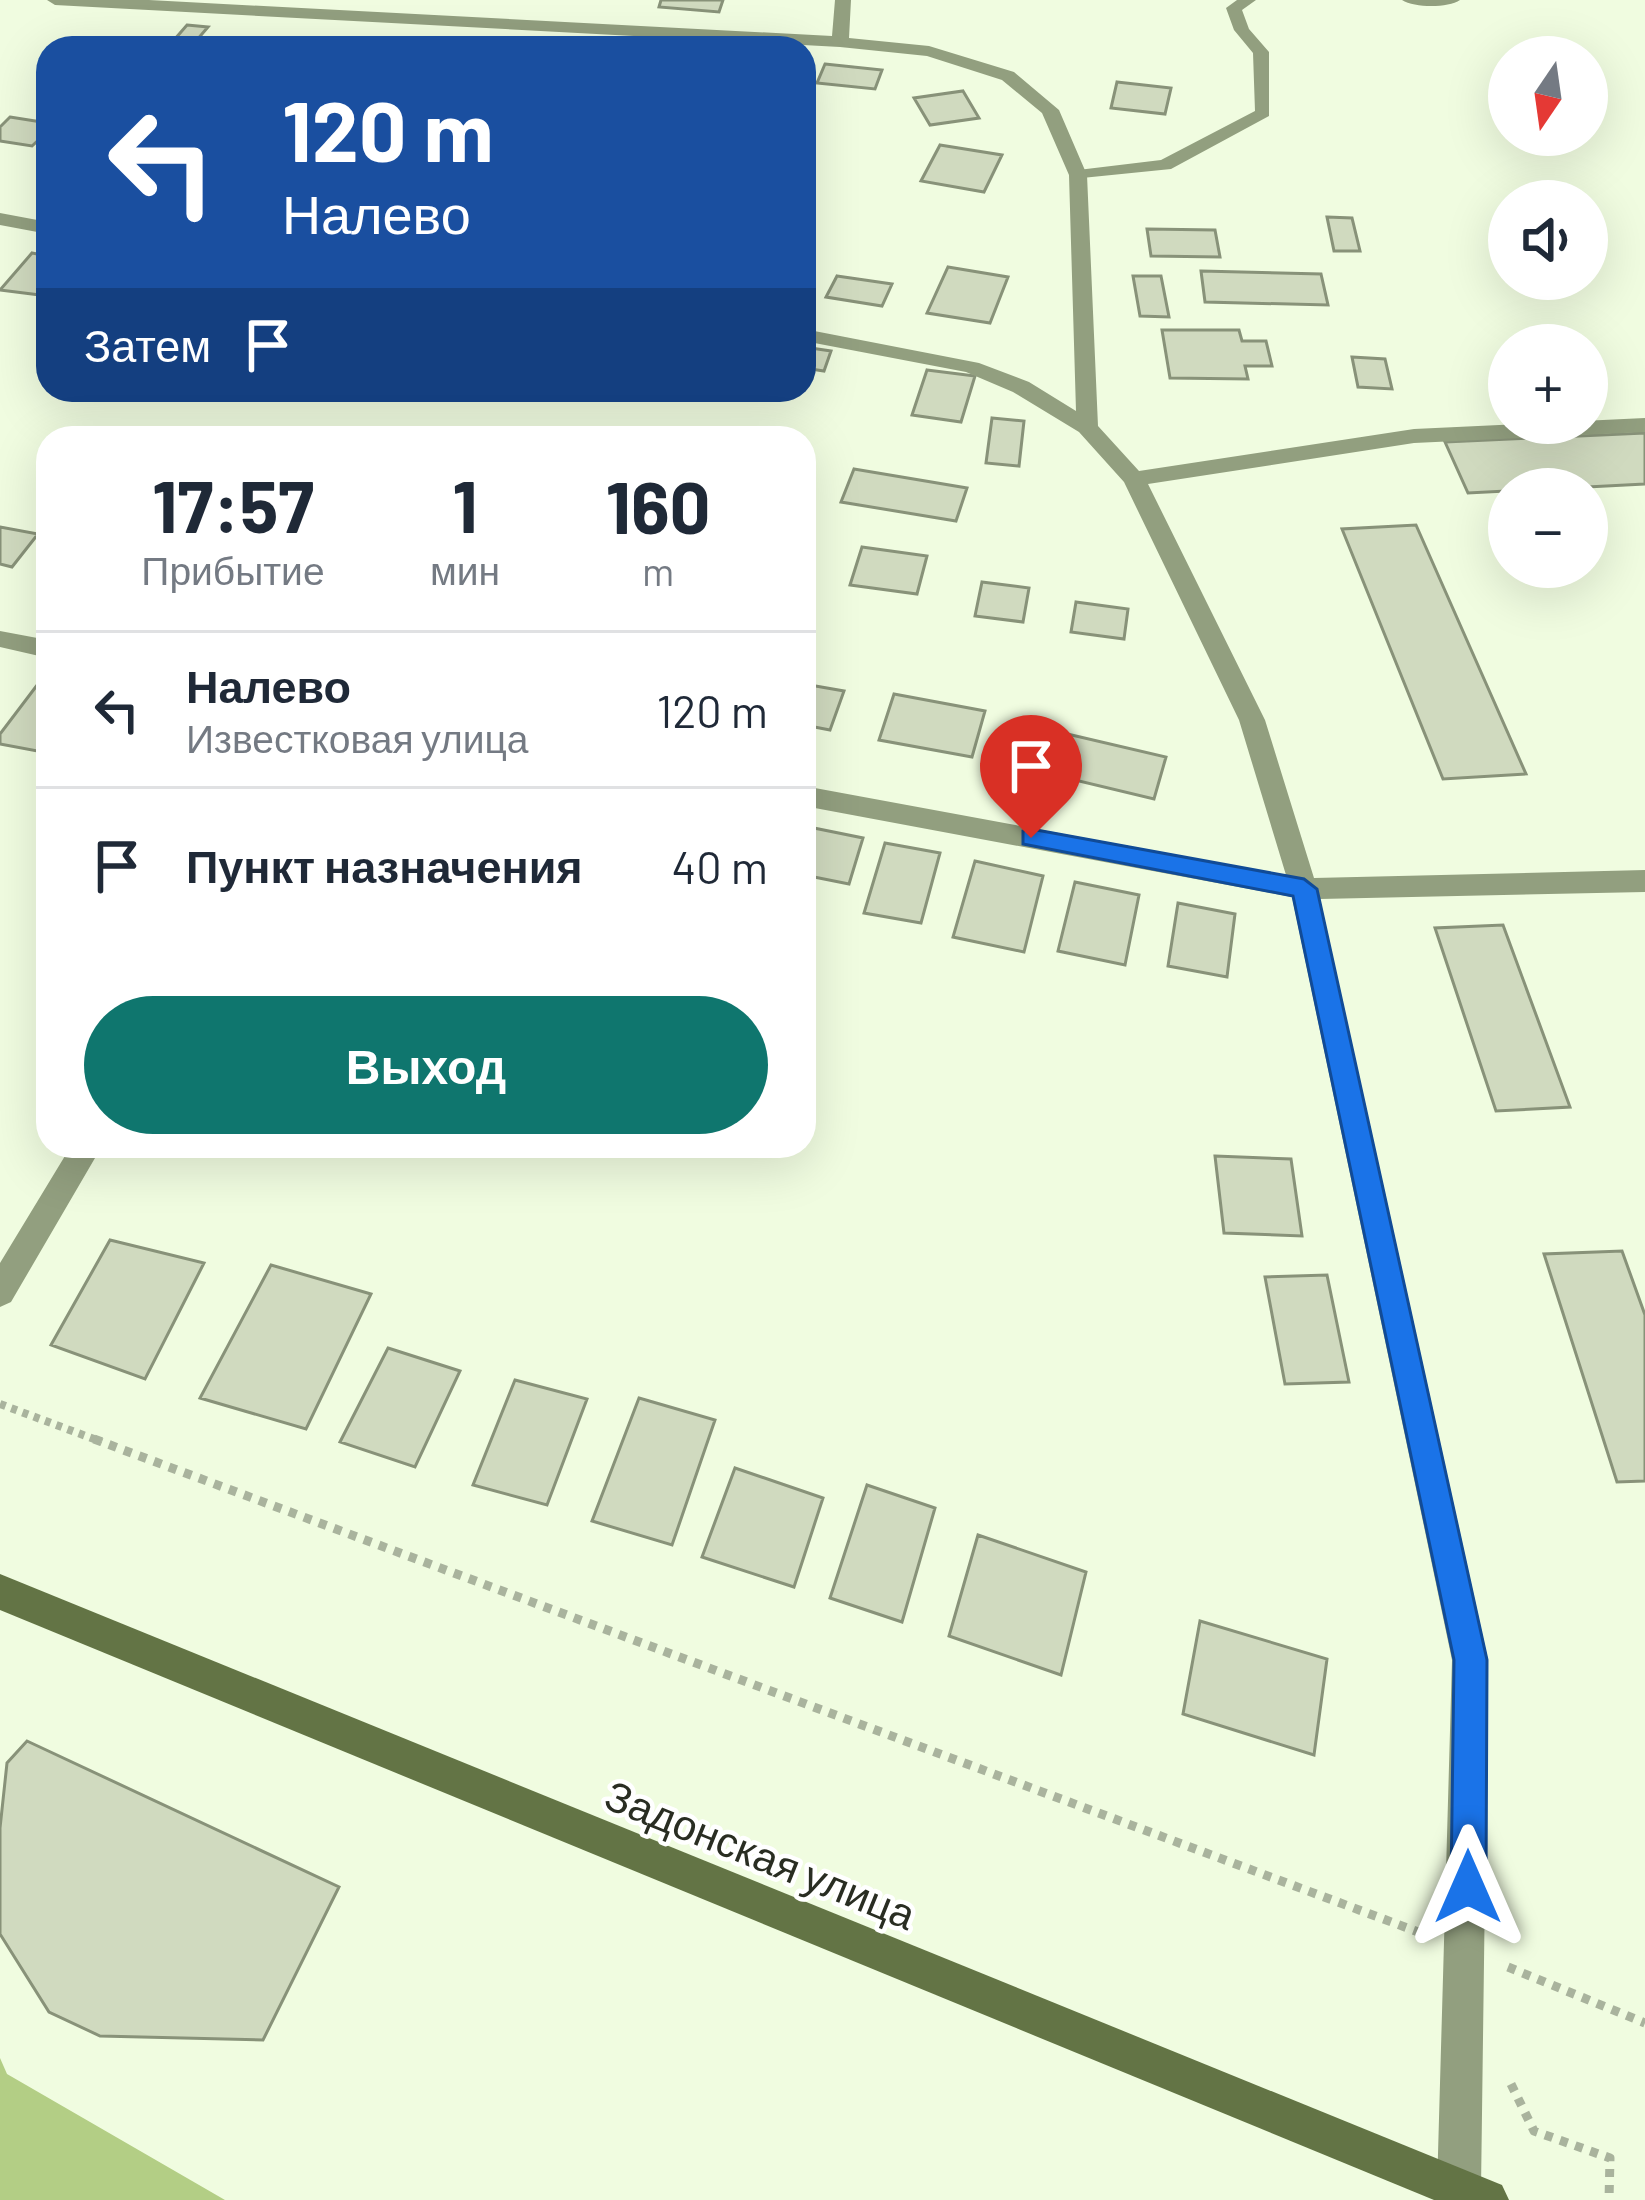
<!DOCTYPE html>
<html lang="ru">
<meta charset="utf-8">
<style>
:root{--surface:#fff;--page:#f6f6f7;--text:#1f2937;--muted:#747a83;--line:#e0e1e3;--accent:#0f766e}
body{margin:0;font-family:Barlow,sans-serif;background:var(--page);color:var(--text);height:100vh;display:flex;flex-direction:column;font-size:45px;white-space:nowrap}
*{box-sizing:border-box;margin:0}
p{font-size:39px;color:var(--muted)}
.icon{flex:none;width:66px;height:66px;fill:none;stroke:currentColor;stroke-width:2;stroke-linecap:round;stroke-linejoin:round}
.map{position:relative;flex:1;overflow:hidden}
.drawer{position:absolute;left:36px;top:426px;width:780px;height:732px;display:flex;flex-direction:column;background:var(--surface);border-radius:36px;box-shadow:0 12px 48px #0002}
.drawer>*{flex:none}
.guide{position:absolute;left:36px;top:36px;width:780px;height:366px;border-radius:36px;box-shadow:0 12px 48px #0002;background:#1a4fa0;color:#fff;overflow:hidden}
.needle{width:78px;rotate:193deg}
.fabs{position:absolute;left:1488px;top:36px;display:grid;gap:24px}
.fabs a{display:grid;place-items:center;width:120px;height:120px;border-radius:50%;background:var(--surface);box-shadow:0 12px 48px #0002;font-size:60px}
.pin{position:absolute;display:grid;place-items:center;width:102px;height:102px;color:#fff;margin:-123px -51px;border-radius:50% 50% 50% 0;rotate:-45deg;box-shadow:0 0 12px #0007}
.pin .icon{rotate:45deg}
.me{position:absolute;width:132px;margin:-66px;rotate:0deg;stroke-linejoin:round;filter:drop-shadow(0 0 9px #0008)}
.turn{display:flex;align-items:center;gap:42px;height:252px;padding:0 48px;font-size:54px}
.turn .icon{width:156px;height:156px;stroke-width:2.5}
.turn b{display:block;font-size:84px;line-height:102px}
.then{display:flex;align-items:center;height:114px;padding:0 48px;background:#0003;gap:24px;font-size:45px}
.eta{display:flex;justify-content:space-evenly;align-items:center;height:204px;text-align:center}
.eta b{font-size:72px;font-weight:700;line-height:84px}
.cta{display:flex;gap:24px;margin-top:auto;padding:24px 48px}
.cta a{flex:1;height:138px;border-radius:72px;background:var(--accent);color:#fff;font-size:48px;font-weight:700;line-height:138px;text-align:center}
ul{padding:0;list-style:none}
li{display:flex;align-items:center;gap:36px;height:156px;padding:0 48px;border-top:3px solid var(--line)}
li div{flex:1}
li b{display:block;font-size:45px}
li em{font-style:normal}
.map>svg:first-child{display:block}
.green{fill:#b3ce85}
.building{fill:#d0dabf;stroke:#889279;stroke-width:3}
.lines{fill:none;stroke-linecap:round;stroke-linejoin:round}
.path-far1{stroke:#a9b39d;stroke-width:8;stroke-dasharray:6 6;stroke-linecap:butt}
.path{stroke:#a9b39d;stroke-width:9;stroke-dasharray:8 8;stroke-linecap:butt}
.lane{fill:#929f7f;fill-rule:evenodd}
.street{fill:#929f7f;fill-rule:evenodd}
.secondary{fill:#637445;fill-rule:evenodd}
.route{fill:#1a73e8;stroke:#114b97;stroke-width:3}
.labels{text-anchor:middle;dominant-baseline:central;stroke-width:9;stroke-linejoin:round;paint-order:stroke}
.near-street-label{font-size:42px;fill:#292d22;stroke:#fff}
</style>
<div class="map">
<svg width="1645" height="2200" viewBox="0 0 1645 2200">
<rect width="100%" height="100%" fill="#f0fce0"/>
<!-- green -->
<path class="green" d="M 0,2058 L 7,2074 L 225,2200 L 0,2200 Z"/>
<!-- building -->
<path class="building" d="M 661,0 L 723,0 L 719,12 L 659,7 Z
M 187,25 L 208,27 L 190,48 L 168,47 Z
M 415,39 L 460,42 L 457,48 L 410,48 Z
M 825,64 L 882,70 L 875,89 L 817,83 Z
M 1117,82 L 1171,88 L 1165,114 L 1111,108 Z
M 963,91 L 979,118 L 930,125 L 914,98 Z
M 10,117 L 48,123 L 48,131 L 32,146 L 0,141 L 0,127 Z
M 940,145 L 1002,155 L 984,192 L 921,181 Z
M 1327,217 L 1352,218 L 1360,251 L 1334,251 Z
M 1147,229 L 1215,230 L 1220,257 L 1151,256 Z
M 32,253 L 48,256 L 48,296 L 0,290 Z
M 948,267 L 1008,277 L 990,323 L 927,313 Z
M 1201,271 L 1321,274 L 1328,305 L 1205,302 Z
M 837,276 L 892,284 L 882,306 L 826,297 Z
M 1133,276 L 1161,276 L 1169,317 L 1140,316 Z
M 1162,330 L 1239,330 L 1242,341 L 1266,341 L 1272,366 L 1245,366 L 1248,379 L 1170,378 Z
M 804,347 L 831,351 L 824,371 L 804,368 Z
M 1352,357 L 1385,359 L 1392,389 L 1358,387 Z
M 927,370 L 975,376 L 961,422 L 912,415 Z
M 992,418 L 1024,421 L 1019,466 L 986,463 Z
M 1645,433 L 1645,484 L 1468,493 L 1445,442 Z
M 854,469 L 967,488 L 956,521 L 841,502 Z
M 1416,525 L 1526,774 L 1443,779 L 1342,529 Z
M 0,527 L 38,534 L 12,567 L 0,564 Z
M 862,547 L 927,556 L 917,594 L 850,585 Z
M 982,582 L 1029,588 L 1023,622 L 975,616 Z
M 1076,602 L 1128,609 L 1124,639 L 1071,632 Z
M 44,676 L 48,677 L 48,753 L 0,744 L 0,734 Z
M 804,684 L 844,691 L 830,730 L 804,725 Z
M 894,694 L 985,711 L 972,757 L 879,740 Z
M 1046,729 L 1166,757 L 1154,799 L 1033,770 Z
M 804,826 L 863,838 L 849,884 L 804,875 Z
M 885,843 L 940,853 L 921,923 L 864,913 Z
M 975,861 L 1043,876 L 1024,952 L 953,937 Z
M 1075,882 L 1139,895 L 1125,965 L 1058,951 Z
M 1178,903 L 1235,914 L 1227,977 L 1168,966 Z
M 1503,925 L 1570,1107 L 1496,1111 L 1435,928 Z
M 1215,1156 L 1291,1159 L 1302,1236 L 1224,1233 Z
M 110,1240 L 204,1263 L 145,1379 L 51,1345 Z
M 1622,1251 L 1645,1315 L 1645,1481 L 1617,1482 L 1544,1254 Z
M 271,1265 L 371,1294 L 306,1429 L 200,1398 Z
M 1327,1275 L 1349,1382 L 1285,1384 L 1265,1277 Z
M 388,1348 L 460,1371 L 415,1467 L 340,1442 Z
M 515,1380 L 587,1399 L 547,1505 L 473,1485 Z
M 639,1398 L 715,1420 L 672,1545 L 592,1521 Z
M 735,1468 L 823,1498 L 794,1587 L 702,1557 Z
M 867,1485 L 935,1508 L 902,1622 L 830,1598 Z
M 978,1535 L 1086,1572 L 1061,1675 L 949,1636 Z
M 1200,1621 L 1327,1659 L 1314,1755 L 1183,1714 Z
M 27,1741 L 339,1887 L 263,2040 L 100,2036 L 49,2012 L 0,1934 L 0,1828 L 7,1763 Z"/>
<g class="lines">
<!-- path-far1 -->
<path class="path-far1" d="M 0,1404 L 102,1442"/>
<!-- path -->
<path class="path" d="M 94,1439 L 1421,1933
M 1508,1967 L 1645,2023
M 1511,2084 L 1534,2131 L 1610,2158 L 1609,2200"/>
<!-- lane -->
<path class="lane" d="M 1237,0 L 1256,0 L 1242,10 L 1249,29 L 1269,52 L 1269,116 L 1171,169 L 1072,179 L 1070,175 L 1078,170 L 1161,160 L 1255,111 L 1253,53 L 1234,30 L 1226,8 Z
M 1402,0 L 1460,0 C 1448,8 1415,8 1402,0 Z"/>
<!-- street -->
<path class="street" d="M 47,0 L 149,0 L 832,36 L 835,0 L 851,0 L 849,38 L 929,46 L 1014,72 L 1059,110 L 1087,175 L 1098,426 L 1139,471 L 1414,429 L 1645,418 L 1645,432 L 1414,443 L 1148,484 L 1265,720 L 1314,878 L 1645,870 L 1645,892 L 1320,899 L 1488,1660 L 1481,2189 L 1476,2200 L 1442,2200 L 1437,2189 L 1452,1660 L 1292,897 L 804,806 L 804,786 L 1286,875 L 1239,720 L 1124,482 L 1079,432 L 1013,392 L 966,372 L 804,341 L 804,329 L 979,363 L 1029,382 L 1076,411 L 1069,175 L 1042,113 L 1002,80 L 927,56 L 840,47 L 55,5 Z
M 0,213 L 48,222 L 48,234 L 0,225 Z
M 0,631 L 48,640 L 48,658 L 0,647 Z
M 71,1146 L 102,1146 L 11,1302 L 0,1307 L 0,1263 Z"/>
<!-- secondary -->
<path class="secondary" d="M 0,1574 L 1502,2185 L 1509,2200 L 1434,2200 L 0,1610 Z"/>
</g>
<!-- route -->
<path class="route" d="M 1031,829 L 1304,879 L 1317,889 L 1487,1660 L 1486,1887 L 1481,1900 L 1468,1905 L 1456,1900 L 1451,1887 L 1454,1660 L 1293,896 L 1023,844 L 1023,831 Z"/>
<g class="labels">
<!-- near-street labels -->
<g class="near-street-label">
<text transform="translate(761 1853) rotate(22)">Задонская улица</text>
</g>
</g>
</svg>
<div class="fabs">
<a><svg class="needle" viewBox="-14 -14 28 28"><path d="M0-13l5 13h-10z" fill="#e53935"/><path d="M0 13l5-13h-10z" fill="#747a83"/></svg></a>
<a><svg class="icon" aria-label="sound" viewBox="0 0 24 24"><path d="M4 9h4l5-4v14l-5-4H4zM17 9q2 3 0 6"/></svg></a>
<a>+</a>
<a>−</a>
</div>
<div class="pin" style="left:1031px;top:838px;background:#d93025"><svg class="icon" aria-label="arrive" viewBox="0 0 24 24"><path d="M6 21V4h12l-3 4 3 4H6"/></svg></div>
<svg class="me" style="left:1468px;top:1887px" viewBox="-20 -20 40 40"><path d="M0-17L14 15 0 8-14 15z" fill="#1a73e8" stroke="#fff" stroke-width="4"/></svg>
<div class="guide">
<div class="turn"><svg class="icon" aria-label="left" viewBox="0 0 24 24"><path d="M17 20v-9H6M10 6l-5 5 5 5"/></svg><div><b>120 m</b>Налево</div></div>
<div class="then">Затем<svg class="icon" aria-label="arrive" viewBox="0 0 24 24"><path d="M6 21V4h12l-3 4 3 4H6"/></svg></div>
</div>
<section class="drawer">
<div class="eta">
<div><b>17:57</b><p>Прибытие</p></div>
<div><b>1</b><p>мин</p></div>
<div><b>160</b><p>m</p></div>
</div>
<ul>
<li><svg class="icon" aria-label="left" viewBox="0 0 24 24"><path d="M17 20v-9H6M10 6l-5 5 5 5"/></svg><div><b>Налево</b><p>Известковая улица</p></div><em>120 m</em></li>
<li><svg class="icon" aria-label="arrive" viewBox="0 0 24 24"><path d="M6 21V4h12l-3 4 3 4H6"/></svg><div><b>Пункт назначения</b></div><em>40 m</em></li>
</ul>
<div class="cta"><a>Выход</a></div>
</section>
</div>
